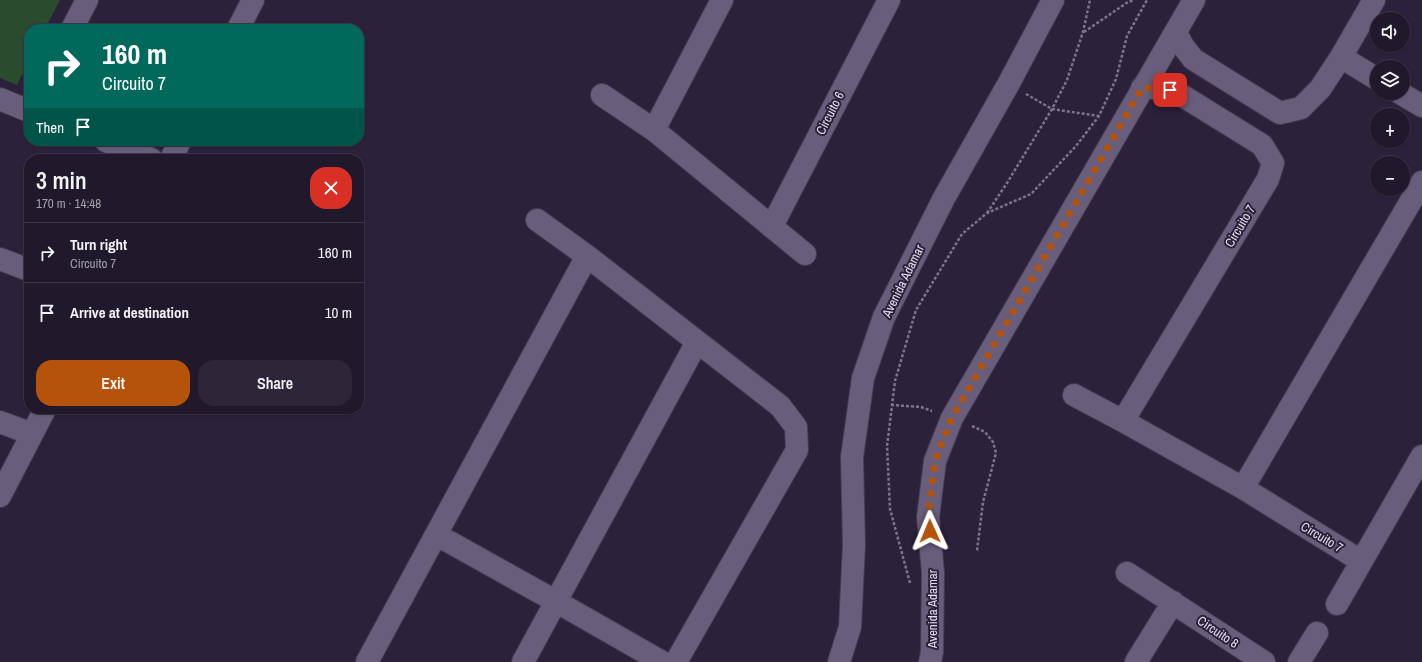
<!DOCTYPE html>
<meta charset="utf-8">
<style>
:root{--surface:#20192c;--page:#2d2638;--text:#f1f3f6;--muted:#a2a0a9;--line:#3d3848;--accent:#b45309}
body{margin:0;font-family:"Archivo Narrow",sans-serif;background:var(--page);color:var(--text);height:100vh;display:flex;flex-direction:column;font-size:15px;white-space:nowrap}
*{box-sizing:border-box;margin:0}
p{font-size:13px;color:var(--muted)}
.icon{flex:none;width:22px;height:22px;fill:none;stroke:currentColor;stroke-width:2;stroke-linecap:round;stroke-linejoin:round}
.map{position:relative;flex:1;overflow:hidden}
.details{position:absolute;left:24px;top:154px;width:340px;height:260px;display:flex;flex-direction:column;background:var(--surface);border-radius:16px;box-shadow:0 1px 3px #0004,0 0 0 1px var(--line)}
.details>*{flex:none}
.hud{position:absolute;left:24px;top:24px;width:340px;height:122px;border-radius:16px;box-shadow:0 1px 3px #0004,0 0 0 1px var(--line);background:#00695c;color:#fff;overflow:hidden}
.fabs{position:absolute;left:1370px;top:12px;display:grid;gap:8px}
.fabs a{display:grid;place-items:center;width:40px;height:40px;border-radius:50%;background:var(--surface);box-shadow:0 1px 3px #0004,0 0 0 1px var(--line);font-size:20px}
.pin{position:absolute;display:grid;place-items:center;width:34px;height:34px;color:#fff;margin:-17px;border-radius:8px;box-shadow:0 2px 6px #0006}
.me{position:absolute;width:44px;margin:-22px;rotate:359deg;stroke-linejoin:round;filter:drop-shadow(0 0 3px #0008)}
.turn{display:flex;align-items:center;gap:14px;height:84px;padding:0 12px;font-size:18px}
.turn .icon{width:52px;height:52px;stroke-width:2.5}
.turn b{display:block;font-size:28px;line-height:34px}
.then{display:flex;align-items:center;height:38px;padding:0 12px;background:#0003;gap:8px;font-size:15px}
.round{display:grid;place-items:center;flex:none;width:42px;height:42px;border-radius:16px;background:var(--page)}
.head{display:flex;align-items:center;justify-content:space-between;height:68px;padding:0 12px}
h1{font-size:24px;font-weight:600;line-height:30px}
.button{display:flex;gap:8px;margin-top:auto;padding:8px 12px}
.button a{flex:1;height:46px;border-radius:16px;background:var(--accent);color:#fff;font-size:16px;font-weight:600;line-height:46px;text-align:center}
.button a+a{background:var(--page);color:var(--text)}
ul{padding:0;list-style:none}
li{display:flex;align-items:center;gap:12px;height:60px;padding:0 12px;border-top:1px solid var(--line)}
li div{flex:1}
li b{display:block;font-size:15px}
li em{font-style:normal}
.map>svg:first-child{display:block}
.green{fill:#2b4b2f}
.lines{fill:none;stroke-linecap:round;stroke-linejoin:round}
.minor-casing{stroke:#463d52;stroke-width:24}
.path{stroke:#7d758b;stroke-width:2.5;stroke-dasharray:3 2;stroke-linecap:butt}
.minor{stroke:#685e7b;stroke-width:22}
.route{stroke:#b45309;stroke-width:7;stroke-dasharray:0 12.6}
.labels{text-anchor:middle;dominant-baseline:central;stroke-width:4;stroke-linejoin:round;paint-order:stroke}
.street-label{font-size:13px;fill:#e3ddee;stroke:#2b213b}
</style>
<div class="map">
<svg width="1422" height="662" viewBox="0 0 1422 662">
<rect width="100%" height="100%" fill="#2b213b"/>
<!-- green -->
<path class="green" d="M 0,0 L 60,0 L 45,29 L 29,29 L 29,61 L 17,85 L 0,78 Z"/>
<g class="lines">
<defs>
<path id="minor" d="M 72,29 L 87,0
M 238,29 L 253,0
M 1176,33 L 1183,46 L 1193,59 L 1280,113 L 1301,108 L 1320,89 L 1341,57 L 1374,0
M 1341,57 L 1377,79
M 1400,93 L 1422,106
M 602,95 L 654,130 L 805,254
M 0,99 L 29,111
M 654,130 L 722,0
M 106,141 L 151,159
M 171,159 L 180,141
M 537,220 L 587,256 L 780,406 L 796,427 L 797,450 L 676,662
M 772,226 L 889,0
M 0,259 L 29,270
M 1074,395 L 1123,421 L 1243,488 L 1361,561
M 1123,421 L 1268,179 L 1273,163 L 1262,145 L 1178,93 L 1162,88 L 1142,88
M 0,422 L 32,434
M 1243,488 L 1422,182
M 0,496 L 45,409
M 437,535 L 557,602 L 662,662
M 1127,573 L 1264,662
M 1337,604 L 1422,456
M 367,662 L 587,256
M 523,662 L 697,342
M 839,662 L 850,627 L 854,545 L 852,457 L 863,378 L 884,317 L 944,198 L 1009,83 L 1053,0
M 930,662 L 932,652 L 933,573 L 928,517 L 935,461 L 952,418 L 1194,0
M 1136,662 L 1173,602
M 1299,662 L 1317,633"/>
</defs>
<!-- minor casing -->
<use href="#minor" class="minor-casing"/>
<!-- path -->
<path class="path" d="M 1084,32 L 1128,2 L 1134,0
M 1026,94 L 1052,109 L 1099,116
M 987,213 L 1007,183 L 1052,109 L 1067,80 L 1083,32 L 1090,0
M 891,405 L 921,407 L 932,411
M 972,426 L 985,432 L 993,442 L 996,453 L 983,502 L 977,551
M 910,583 L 890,509 L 887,446 L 895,381 L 916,310 L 962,234 L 987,213 L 1031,194 L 1076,146 L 1099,116 L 1116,79 L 1127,36 L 1147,0"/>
<!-- minor -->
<use href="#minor" class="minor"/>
</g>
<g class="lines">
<!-- route -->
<path class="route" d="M 930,531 L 928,517 L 935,461 L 952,418 L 1142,88 L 1162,88 L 1170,90"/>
</g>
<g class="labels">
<!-- street labels -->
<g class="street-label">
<text transform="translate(830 113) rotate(-63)">Circuito 6</text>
<text transform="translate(1240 226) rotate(-59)">Circuito 7</text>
<text transform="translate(903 281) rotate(-64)">Avenida Adamar</text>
<text transform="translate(1322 537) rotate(31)">Circuito 7</text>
<text transform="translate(932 609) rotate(-90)">Avenida Adamar</text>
<text transform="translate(1218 632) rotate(34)">Circuito 8</text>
</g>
</g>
</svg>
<div class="fabs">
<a><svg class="icon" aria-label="sound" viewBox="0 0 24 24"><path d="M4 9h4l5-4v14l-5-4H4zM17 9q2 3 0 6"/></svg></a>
<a><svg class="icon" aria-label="layers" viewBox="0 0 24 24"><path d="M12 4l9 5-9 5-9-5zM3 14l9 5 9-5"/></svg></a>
<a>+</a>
<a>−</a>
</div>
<div class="pin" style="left:1170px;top:90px;background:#d93025"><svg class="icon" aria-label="arrive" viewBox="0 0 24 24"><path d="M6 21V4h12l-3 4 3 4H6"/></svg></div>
<svg class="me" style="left:930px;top:531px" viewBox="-20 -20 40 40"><path d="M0-17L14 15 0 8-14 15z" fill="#b45309" stroke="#fff" stroke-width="4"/></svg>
<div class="hud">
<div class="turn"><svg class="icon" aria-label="right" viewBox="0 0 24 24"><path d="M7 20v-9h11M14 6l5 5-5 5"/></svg><div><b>160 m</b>Circuito 7</div></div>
<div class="then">Then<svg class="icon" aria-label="arrive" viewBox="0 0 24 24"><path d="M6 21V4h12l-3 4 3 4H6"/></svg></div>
</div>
<section class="details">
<div class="head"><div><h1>3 min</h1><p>170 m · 14:48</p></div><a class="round" style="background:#d93025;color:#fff"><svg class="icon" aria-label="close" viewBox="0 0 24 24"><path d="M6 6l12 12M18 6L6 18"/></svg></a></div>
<ul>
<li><svg class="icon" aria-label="right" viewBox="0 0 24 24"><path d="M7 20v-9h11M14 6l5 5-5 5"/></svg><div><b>Turn right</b><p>Circuito 7</p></div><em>160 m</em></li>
<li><svg class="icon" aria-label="arrive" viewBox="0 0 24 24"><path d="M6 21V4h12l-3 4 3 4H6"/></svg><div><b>Arrive at destination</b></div><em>10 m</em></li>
</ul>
<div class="button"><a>Exit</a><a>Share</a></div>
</section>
</div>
